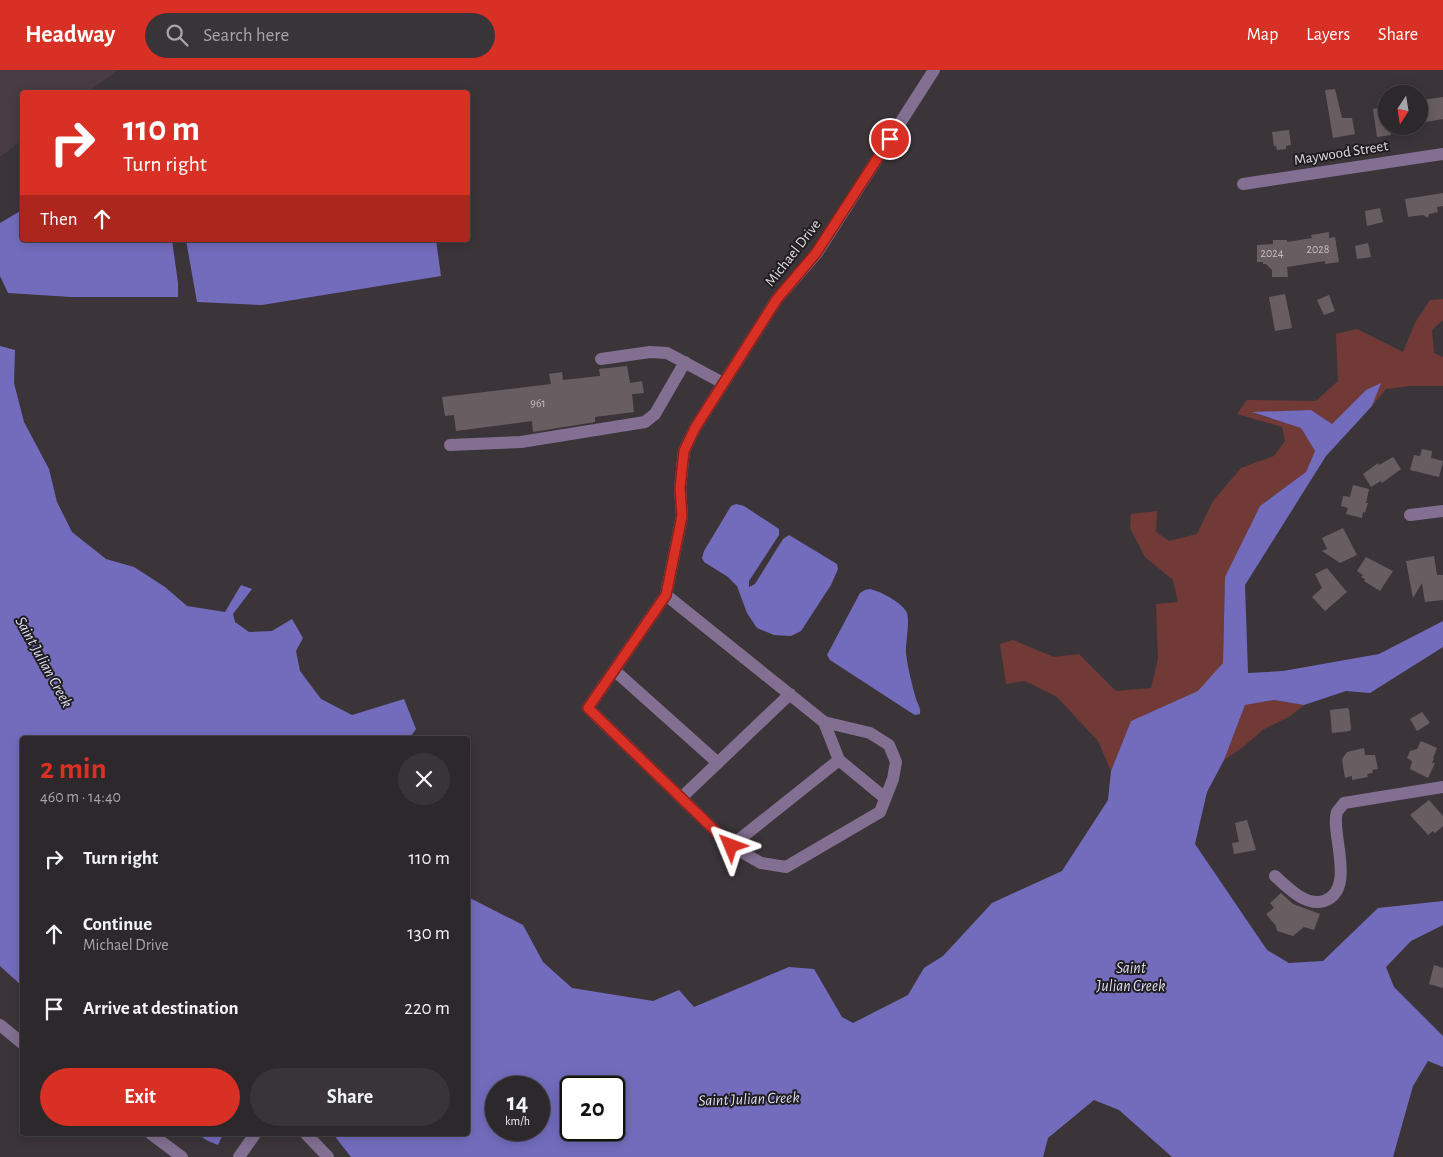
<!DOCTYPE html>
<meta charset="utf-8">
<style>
:root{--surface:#2c282c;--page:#383438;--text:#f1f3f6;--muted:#a6a6a9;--line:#484448;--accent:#d93025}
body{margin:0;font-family:"Alegreya Sans",sans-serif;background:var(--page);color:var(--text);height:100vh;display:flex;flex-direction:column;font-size:19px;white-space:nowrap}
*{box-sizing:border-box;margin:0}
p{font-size:16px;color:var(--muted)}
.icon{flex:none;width:28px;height:28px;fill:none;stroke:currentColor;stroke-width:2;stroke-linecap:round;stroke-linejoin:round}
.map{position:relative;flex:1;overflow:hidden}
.panel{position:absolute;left:20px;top:666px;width:450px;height:400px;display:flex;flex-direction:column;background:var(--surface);border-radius:5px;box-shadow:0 2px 12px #0003,0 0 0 1px var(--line)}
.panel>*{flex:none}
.banner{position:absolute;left:20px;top:20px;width:450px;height:152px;border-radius:5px;box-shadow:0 2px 12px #0003,0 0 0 1px var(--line);background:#d93025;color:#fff;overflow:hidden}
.needle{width:32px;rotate:192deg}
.fabs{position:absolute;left:1378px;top:15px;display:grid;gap:10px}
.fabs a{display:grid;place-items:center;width:50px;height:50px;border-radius:50%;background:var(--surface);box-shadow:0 2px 12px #0003,0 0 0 1px var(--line);font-size:25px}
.speed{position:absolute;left:485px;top:1006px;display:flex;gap:10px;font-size:25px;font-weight:700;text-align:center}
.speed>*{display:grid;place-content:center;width:65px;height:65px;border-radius:50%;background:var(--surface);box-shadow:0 2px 12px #0003,0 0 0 1px var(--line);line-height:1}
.speed small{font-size:12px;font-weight:400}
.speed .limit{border:2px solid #111;border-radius:8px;background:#fff;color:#111}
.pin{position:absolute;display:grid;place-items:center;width:42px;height:42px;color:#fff;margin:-21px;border:2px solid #fff;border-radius:50%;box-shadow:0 1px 5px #0007}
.me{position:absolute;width:55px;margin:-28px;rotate:314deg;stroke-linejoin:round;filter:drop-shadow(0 0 4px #0008)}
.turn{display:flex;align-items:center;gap:18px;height:105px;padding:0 20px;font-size:22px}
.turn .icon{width:65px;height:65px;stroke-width:2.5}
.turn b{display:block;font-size:35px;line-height:42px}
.then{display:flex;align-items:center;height:48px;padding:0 20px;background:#0003;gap:10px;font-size:19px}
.round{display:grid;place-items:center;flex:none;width:52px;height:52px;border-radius:26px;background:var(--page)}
.summary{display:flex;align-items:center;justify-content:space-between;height:85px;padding:0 20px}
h1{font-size:30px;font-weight:700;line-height:38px;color:var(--accent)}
.action{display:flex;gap:10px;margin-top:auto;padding:10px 20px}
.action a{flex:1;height:58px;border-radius:30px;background:var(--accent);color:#fff;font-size:20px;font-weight:700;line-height:58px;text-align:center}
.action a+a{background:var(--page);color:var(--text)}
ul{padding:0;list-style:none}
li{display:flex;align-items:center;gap:15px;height:75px;padding:0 20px}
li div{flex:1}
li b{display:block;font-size:19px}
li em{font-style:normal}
header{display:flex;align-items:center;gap:30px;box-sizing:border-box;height:70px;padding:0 25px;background:var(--accent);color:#fff}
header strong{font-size:24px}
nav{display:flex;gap:28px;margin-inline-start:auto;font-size:18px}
.search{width:350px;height:45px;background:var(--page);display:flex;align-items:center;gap:12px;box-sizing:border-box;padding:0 18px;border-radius:28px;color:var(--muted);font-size:19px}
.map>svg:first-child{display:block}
.built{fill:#493c45}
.green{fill:#723a37}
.water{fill:#736cbd;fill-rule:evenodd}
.building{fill:#685e61}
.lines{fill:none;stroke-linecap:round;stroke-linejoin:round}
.minor{stroke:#826f91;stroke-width:12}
.route-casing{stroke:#8d1f18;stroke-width:12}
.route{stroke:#d93025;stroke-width:9}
.labels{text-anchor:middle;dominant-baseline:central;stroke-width:4;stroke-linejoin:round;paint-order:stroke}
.number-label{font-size:12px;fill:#c2bcbf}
.street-label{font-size:15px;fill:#e0dbde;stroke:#201d20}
.water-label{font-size:16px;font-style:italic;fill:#dfdff5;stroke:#201d20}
</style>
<header>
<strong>Headway</strong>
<div class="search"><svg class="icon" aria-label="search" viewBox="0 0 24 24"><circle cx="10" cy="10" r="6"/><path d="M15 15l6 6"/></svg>Search here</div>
<nav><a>Map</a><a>Layers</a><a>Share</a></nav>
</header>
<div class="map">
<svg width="1443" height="1087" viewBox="0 0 1443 1087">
<rect width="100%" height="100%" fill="#3b353a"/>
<!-- built -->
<path class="built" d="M 0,0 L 118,0 L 87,22 L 22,22 L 22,70 L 0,87 Z"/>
<!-- green -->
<path class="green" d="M 1443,229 L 1443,250 L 1432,260 L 1434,283 L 1443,287 L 1443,316 L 1410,316 L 1386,319 L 1372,336 L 1380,314 L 1366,320 L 1332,354 L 1311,340 L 1254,343 L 1301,358 L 1315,381 L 1306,402 L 1260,436 L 1225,507 L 1223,593 L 1199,621 L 1131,651 L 1111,701 L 1098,671 L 1057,627 L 1025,611 L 1006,614 L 1000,574 L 1013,570 L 1054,587 L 1079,584 L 1116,621 L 1151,618 L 1158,589 L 1156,534 L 1178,532 L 1173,510 L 1145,487 L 1130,458 L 1131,444 L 1157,441 L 1156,462 L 1169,471 L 1197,464 L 1213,431 L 1241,398 L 1274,386 L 1285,371 L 1282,357 L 1237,344 L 1247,330 L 1316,331 L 1338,311 L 1336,264 L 1357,259 L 1403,282 L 1415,253 L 1430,230 Z
M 1274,630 L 1304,635 L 1289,647 L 1264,659 L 1243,677 L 1224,690 L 1245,635 Z"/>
<!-- water -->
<path class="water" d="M 22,140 L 22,170 L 172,170 L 178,213 L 178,227 L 71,227 L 8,223 L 0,206 L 0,153 Z
M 186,170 L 436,170 L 441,206 L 262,235 L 197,232 Z
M 0,276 L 15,280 L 14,313 L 24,352 L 49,399 L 57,432 L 72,462 L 106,489 L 134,497 L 165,517 L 187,536 L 225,542 L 241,515 L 252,519 L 233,544 L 235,552 L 249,562 L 272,561 L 292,549 L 303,568 L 296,581 L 300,601 L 321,629 L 352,645 L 404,629 L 416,659 L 409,669 L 22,669 L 22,916 L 0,896 Z
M 1381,313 L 1372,336 L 1326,386 L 1245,515 L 1248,603 L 1283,601 L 1379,584 L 1443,551 L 1443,577 L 1370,623 L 1346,621 L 1304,635 L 1274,630 L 1245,635 L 1224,690 L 1207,722 L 1195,774 L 1267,880 L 1289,893 L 1323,891 L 1378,838 L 1443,831 L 1443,855 L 1411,871 L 1386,897 L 1394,917 L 1443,966 L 1443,997 L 1428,991 L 1413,1016 L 1393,1087 L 1172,1087 L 1119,1040 L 1094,1030 L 1048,1068 L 1043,1087 L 351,1087 L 333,1064 L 468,1064 L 468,827 L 523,855 L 543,892 L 572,918 L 653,931 L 679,920 L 694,937 L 789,897 L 814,899 L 842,947 L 853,953 L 908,925 L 924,898 L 943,886 L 992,833 L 1062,801 L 1108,730 L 1111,701 L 1131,651 L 1198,621 L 1223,593 L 1225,507 L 1260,436 L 1306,402 L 1315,381 L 1301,358 L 1252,342 L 1311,340 L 1332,354 L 1366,320 ZM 496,1018 L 539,1018 L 539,1060 L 496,1060 ZM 571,1018 L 614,1018 L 614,1060 L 571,1060 Z
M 736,434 L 744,436 L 779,459 L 779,465 L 749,511 L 749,517 L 755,514 L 783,469 L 789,465 L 837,494 L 838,499 L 831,515 L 801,561 L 791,566 L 774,565 L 757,558 L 747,543 L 737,516 L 728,507 L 704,492 L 702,488 L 704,481 L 731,436 Z
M 870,519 C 882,522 899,531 906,541 C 911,549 905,573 906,584 C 908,599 912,615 916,629 C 918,635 921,638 920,644 L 915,645 L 910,642 L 830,590 L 827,585 L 860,523 L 865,520 Z
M 197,1064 L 223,1064 L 218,1075 L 208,1071 Z"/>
<!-- building -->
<path class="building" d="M 1335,19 L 1342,48 L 1352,48 L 1355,64 L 1333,68 L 1325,20 Z
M 1443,27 L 1443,49 L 1426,52 L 1422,30 Z
M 1386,37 L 1386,56 L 1390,56 L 1391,65 L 1377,67 L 1373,39 Z
M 1289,60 L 1291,75 L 1286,76 L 1286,79 L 1277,80 L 1276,76 L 1274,76 L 1272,62 Z
M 1443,123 L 1443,136 L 1437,137 L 1438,142 L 1429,144 L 1428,148 L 1423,145 L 1408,147 L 1405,129 Z
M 1380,138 L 1383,152 L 1367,156 L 1365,141 Z
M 1329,162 L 1329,168 L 1335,167 L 1339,192 L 1325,194 L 1325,191 L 1287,197 L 1288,207 L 1272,207 L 1272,200 L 1266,194 L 1263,194 L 1263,192 L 1257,192 L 1257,175 L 1273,174 L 1273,170 L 1287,170 L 1287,172 L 1312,168 L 1311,165 Z
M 1368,173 L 1371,187 L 1357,189 L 1355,176 Z
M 1285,224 L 1292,258 L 1275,261 L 1269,227 Z
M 1329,225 L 1335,241 L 1324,245 L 1317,230 Z
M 627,296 L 630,313 L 642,311 L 644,323 L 632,324 L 634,342 L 595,347 L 595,352 L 533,362 L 532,351 L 456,361 L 454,345 L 445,346 L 442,327 L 551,314 L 549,304 L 562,302 L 563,310 L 600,306 L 599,299 Z
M 1422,379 L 1432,381 L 1431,388 L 1443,391 L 1439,407 L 1410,400 L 1414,385 L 1420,386 Z
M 1393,387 L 1401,399 L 1382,413 L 1381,411 L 1371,417 L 1363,404 L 1378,393 L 1379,395 Z
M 1353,415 L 1369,419 L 1366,433 L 1368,433 L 1365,443 L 1363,442 L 1362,448 L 1346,444 L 1348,438 L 1341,436 L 1343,426 L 1350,427 Z
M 1343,458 L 1357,485 L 1340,493 L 1322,481 L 1327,479 L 1322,468 Z
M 1434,486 L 1437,505 L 1443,505 L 1443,530 L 1425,532 L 1422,513 L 1413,528 L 1406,491 Z
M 1366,487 L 1393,501 L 1380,521 L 1364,511 L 1365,509 L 1361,507 L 1363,505 L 1357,501 Z
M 1327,498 L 1347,522 L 1325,541 L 1312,527 L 1322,518 L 1315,504 Z
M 1347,638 L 1349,639 L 1351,659 L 1350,661 L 1332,663 L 1330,640 Z
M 1422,642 L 1430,653 L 1417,661 L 1410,649 Z
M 1421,671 L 1437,678 L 1433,688 L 1434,689 L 1432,693 L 1435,693 L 1428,708 L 1410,699 L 1412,691 L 1407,688 L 1410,681 L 1417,679 Z
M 1364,678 L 1365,685 L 1375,685 L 1378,699 L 1372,700 L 1373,703 L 1367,704 L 1368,707 L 1352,710 L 1352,706 L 1345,708 L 1342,689 L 1347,682 Z
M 1429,730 L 1443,746 L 1443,756 L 1435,763 L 1433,761 L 1428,765 L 1410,745 Z
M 1247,750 L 1256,780 L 1234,784 L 1232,773 L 1239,772 L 1235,753 Z
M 1281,823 L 1293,834 L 1320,844 L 1314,860 L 1304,857 L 1293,866 L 1277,861 L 1276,856 L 1266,844 L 1274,838 L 1270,833 Z
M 1434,895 L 1443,898 L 1443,918 L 1429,914 Z"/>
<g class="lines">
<!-- minor -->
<path class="minor" d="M 1243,114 L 1443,84
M 601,289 L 650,282 L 667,283 L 723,313
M 450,375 L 521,372 L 645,352 L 655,344 L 685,292
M 1410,445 L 1443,441
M 666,525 L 588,638 L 731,776 L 761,793 L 786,797 L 880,742 L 893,709 L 896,692 L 889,675 L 870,663 L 824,652 L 666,525 L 682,446 L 680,418 L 684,381 L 695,358 L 777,229 L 817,183 L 934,0
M 614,600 L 718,693
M 824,652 L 839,690 L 885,728
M 681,728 L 790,624
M 731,776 L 839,690
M 1275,806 C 1287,817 1306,837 1324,831 C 1357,820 1330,762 1337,742 C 1339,739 1342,736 1344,733 L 1443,717
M 0,955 L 22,973
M 151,1064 L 182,1087
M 306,1064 L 328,1087
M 239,1087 L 255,1064"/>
</g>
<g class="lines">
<defs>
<path id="route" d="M 731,776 L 588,638 L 666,525 L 682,446 L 680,418 L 684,381 L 695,358 L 777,229 L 816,183 L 890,69"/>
</defs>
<!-- route casing -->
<use href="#route" class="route-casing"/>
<!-- route -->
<use href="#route" class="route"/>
</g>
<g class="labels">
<!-- number labels -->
<g class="number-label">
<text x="1318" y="179">2028</text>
<text x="1272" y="183">2024</text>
<text x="538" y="333">961</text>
</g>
<!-- street labels -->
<g class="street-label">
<text transform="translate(1341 83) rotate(-9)">Maywood Street</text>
<text transform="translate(793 183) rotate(-52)">Michael Drive</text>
</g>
<!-- water labels -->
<g class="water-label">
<text transform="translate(44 592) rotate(61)">Saint Julian Creek</text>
<text x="1131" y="898">Saint<tspan x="1131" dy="18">Julian Creek</tspan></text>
<text transform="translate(749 1029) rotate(-2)">Saint Julian Creek</text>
</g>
</g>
</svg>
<div class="fabs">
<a><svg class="needle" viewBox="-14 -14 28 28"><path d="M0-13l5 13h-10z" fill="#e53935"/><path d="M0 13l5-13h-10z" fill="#a6a6a9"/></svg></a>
</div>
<div class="speed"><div>14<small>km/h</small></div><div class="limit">20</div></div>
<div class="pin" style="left:890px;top:69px;background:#d93025"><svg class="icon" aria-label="arrive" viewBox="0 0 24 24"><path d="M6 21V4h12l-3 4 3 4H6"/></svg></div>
<svg class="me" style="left:731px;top:776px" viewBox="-20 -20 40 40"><path d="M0-17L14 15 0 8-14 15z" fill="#d93025" stroke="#fff" stroke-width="4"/></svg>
<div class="banner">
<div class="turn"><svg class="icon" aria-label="right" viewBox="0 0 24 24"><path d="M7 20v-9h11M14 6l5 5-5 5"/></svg><div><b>110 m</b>Turn right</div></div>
<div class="then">Then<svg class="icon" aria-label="ahead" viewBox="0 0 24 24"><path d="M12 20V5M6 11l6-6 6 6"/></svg></div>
</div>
<section class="panel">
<div class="summary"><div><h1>2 min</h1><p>460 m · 14:40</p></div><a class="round"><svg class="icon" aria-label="close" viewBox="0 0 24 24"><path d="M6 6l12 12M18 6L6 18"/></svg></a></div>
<ul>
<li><svg class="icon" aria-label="right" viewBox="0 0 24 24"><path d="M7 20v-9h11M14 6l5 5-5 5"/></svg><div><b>Turn right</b></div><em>110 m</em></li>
<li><svg class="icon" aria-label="ahead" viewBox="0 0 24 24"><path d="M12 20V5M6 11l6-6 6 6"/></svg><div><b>Continue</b><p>Michael Drive</p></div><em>130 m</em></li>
<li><svg class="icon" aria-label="arrive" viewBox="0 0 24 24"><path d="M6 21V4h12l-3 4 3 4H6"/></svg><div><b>Arrive at destination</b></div><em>220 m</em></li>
</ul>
<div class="action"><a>Exit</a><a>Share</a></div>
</section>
</div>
